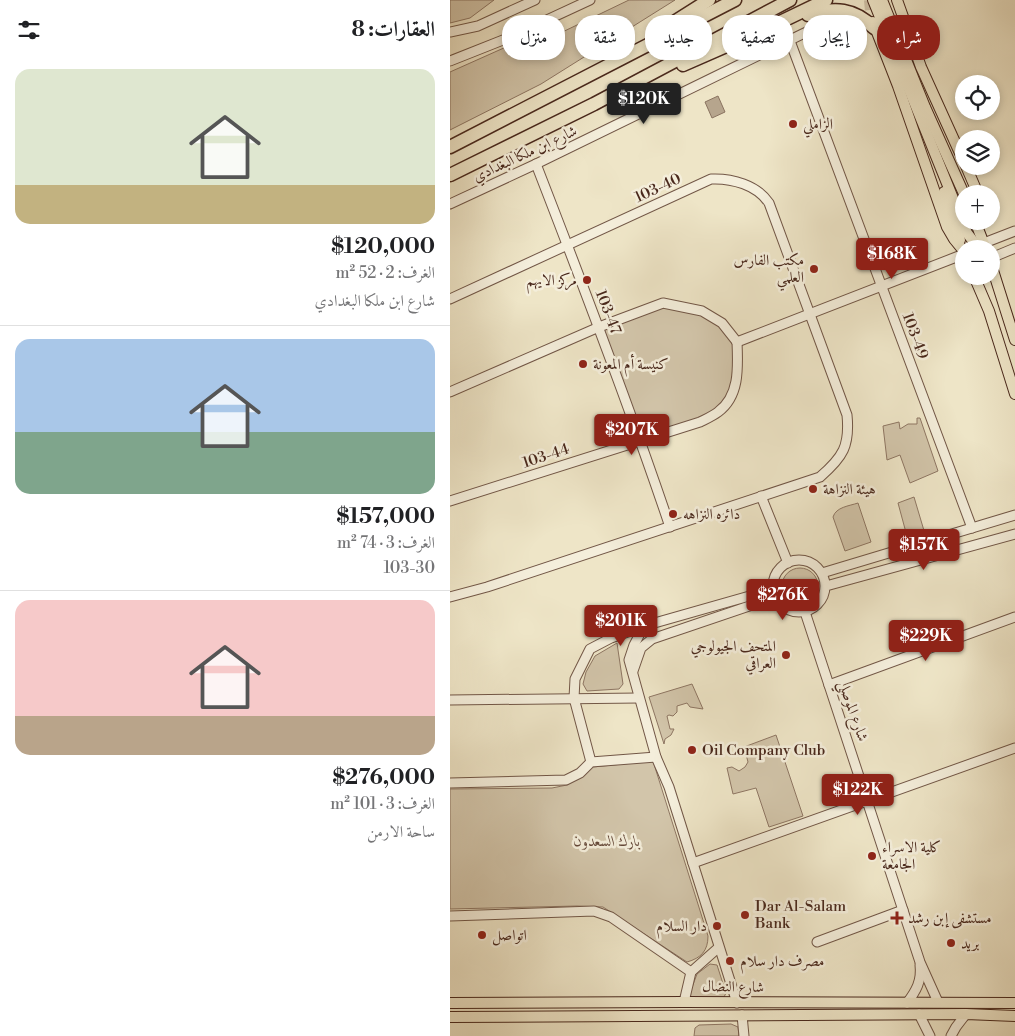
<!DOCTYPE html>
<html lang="ar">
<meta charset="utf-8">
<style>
:root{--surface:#fff;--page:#f6f6f6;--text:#202124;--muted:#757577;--line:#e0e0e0;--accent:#8f2418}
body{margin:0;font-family:"Libre Bodoni",Amiri,serif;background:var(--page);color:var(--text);direction:rtl;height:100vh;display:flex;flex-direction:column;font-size:19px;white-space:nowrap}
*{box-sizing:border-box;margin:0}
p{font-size:16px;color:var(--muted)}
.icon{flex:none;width:28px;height:28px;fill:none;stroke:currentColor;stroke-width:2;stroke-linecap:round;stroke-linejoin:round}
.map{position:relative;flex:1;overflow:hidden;direction:ltr}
.details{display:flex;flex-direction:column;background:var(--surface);width:450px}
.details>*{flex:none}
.guide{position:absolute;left:15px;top:15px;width:475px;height:45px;direction:rtl;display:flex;gap:10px}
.tools{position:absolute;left:505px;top:75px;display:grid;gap:10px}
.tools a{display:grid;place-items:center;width:45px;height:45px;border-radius:50%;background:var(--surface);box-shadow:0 2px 8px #0003;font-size:25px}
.price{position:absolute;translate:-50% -42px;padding:0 11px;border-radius:5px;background:var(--accent);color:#fff;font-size:16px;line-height:32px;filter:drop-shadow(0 1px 2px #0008)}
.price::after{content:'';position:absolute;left:50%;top:30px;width:15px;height:11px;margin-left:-8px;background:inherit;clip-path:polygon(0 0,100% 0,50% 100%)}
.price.selected{background:#222;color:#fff}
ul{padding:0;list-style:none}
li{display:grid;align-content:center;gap:10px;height:265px;padding:0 15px}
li+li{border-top:1px solid var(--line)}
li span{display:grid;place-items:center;height:155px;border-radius:15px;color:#555}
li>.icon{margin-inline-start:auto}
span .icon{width:90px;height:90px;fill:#fffc;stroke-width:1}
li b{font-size:21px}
h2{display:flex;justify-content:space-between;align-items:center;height:60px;padding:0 15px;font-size:21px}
.chip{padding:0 18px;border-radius:20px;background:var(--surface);box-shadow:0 2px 8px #0003;font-size:18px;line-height:45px}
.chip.selected{background:var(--accent);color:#fff}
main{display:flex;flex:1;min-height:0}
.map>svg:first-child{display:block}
.green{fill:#d2c5aa;stroke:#8e7663}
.water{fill:#b6a58d;stroke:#8a7360}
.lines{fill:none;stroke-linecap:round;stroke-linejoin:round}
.major-tunnel{stroke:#cdbfa5;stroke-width:10;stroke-dasharray:10 5;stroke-linecap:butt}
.minor-casing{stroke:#725747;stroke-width:11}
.major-casing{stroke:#49281c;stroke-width:12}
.highway-casing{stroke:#49281c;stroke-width:15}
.minor{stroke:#f4eedb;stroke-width:9}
.major{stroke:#eee5c7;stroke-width:10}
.highway{stroke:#eee5c7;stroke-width:12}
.poi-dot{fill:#8f2418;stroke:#f4eedb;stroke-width:2}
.labels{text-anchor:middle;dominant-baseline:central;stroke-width:5;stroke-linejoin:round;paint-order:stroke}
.poi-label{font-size:15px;fill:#49281c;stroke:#f4eedb;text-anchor:start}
.street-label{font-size:15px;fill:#49281c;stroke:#f4eedb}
.park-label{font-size:15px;font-style:italic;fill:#644738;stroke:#f4eedb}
</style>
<main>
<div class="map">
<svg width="565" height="1036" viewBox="0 0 565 1036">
<rect width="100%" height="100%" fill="#eee5c7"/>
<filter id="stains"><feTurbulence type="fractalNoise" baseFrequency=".004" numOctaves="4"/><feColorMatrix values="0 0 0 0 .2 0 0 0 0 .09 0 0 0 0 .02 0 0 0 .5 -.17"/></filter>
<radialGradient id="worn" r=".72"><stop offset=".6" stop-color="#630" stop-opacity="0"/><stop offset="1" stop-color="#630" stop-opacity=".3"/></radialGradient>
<g class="green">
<polygon points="0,0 44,0 20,18 0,23"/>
<polygon points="179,0 225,0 91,84 0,130 0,72 56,47 102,37"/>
<polygon points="213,303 252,311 287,342 287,395 250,422 191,440 154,330 175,318"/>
<polygon points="467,418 470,418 488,471 460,483 450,455 437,460 433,426 449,422 450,429 458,424 467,424"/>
<polygon points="464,497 475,534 458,540 448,503"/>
<path d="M408,503l13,39 -26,9 -12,-34c3,-10 16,-11 25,-14z"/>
<circle cx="350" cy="586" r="18"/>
<polygon points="167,643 173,684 169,689 137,691 133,684 136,672 145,656"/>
<polygon points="242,684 253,709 240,707 237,703 227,706 227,712 223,716 219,715 217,716 220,729 224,729 221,735 215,739 214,744 199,697"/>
<polygon points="326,735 353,816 319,827 306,788 283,794 277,768 282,767 289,771 295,767 298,762 294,747"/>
<path d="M203,761l55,175c0,15 -7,22 -21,26l-84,-55 -26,-1 -127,3v-120l102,-1 15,-3 26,-18z"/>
<polygon points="260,964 267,965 276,993 274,997 238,998 247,974"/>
<polygon points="281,1024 288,1027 289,1036 244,1036 245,1028 249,1025"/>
</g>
<polygon class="water" points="268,96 275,112 262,118 255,102"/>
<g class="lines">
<polyline class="major-tunnel" points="419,0 420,11"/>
<g class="minor-casing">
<g id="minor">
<polyline points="0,32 28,26 85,0"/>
<polyline points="340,41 522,528"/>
<polyline points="0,61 58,38 140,0"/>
<path d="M86,164c47,121 93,241 134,363"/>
<polyline points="0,204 86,164 377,22"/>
<polyline points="534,243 565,231"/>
<polyline points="541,258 565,248"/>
<path d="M0,299l261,-120c21,-1 46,6 58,24l78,212c3,31 -4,42 -27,62l-333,110 -37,10"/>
<polyline points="287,342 514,254"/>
<polyline points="0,392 149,327 213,303 252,311 272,323 287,342"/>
<polyline points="311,496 338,563"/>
<path d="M0,501l250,-79c6,-3 13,-6 18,-10 22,-16 20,-45 19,-70"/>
<circle cx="349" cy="586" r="26"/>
<polyline points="372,573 565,515"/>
<polyline points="376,586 565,534"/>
<polyline points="355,612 470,962 488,1002"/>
<polyline points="194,626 184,645 179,660 206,757 219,787 287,1003"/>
<polyline points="183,671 191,648 202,639 326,597"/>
<polyline points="379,685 565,617"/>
<polyline points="0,700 189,698"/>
<polyline points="141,762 124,698 125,679 140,649 161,638 194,626 324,589"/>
<polyline points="0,783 116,780 130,773 141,762 206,757"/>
<polyline points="243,863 565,748"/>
<polyline points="0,916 144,911 161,917 241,972"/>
<polyline points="367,942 453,910"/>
<polyline points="234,1002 241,972 268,948"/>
<path d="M457,1003c9,-12 15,-22 13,-38"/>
<polyline points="469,1014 480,1036"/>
<polyline points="292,1015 294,1036"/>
<polyline points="501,1036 506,1027 516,1014"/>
</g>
</g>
<g class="major-casing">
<g id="major">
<polyline points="423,0 517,233 529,249"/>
<polyline points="432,0 475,107 514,194"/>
<polyline points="447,0 471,67 514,162"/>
<polyline points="423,22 448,86 497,227 504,239 513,250"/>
<polyline points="516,166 528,194"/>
<polyline points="494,192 510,240"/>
<polyline points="525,221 536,249"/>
<polyline points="541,264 565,340"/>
<polyline points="524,276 539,311 565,394"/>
<polyline points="0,1003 234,1002 565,1003"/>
<polyline points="0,1017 516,1014 565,1016"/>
</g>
</g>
<g class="highway-casing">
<g id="highway">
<path d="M358,15c27,-8 46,-7 66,13"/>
<polyline points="213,29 259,0"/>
<polyline points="233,65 322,26 376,0"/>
<polyline points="0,147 285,0"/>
<polyline points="0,175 144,104 340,0"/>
</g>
</g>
<use href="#minor" class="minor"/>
<use href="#major" class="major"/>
<use href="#highway" class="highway"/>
</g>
<g class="poi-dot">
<circle cx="343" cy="124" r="5"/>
<circle cx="364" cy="269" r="5"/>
<circle cx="137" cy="280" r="5"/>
<circle cx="133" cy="364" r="5"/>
<circle cx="363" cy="489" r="5"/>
<circle cx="223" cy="514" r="5"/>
<circle cx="336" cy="655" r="5"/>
<circle cx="242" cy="750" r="5"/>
<circle cx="422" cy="856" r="5"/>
<circle cx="295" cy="915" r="5"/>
<path d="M444.5 910.5h5v5h5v5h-5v5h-5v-5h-5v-5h5z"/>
<circle cx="267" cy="926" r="5"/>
<circle cx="32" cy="935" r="5"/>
<circle cx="501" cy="943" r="5"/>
<circle cx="280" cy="961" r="5"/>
</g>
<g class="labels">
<g class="poi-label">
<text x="353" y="124">الزاملي</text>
<text x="354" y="260" text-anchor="end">مكتب الفارس<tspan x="354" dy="17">العلمي</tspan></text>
<text x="127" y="280" text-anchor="end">مركز الايهم</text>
<text x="143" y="364">كنيسة أم المعونة</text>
<text x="373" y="489">هيئة النزاهة</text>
<text x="233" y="514">دائره النزاهه</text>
<text x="326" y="646" text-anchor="end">المتحف الجيولوجي<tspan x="326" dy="17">العراقي</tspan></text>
<text x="252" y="750">Oil Company Club</text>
<text x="432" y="847">كلية الاسراء<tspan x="432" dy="17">الجامعة</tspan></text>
<text x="305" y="906">Dar Al-Salam<tspan x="305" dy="17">Bank</tspan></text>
<text x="458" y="918">مستشفى إبن رشد</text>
<text x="257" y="926" text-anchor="end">دار السلام</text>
<text x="42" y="935">اتواصل</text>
<text x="511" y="943">بريد</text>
<text x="290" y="961">مصرف دار سلام</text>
</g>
<g class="street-label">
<text transform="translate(75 154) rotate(-25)">شارع ابن ملكا البغدادي</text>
<text transform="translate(208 188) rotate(-25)">103-40</text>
<text transform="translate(158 312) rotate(69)">103-47</text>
<text transform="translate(465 336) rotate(70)">103-49</text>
<text transform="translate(96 456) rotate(-18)">103-44</text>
<text transform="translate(403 711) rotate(71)">شارع الموصلي</text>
<text transform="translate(283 987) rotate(1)">شارع النضال</text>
</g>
<g class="park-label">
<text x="157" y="841">بارك السعدون</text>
</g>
</g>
<rect width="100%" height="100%" filter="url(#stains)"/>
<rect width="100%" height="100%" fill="url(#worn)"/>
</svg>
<div class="tools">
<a><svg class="icon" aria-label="locate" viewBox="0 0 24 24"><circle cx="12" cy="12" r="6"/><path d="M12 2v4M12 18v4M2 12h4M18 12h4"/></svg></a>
<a><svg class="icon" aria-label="layers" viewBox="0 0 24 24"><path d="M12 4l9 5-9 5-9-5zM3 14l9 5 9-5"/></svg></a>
<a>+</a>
<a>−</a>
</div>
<b class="price selected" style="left:194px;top:125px">$120K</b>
<b class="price" style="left:442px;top:280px">$168K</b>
<b class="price" style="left:182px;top:456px">$207K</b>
<b class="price" style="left:474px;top:571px">$157K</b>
<b class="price" style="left:333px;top:621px">$276K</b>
<b class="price" style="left:171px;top:647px">$201K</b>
<b class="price" style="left:476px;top:662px">$229K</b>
<b class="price" style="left:408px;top:816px">$122K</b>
<div class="guide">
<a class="chip selected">شراء</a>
<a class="chip">إيجار</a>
<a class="chip">تصفية</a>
<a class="chip">جديد</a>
<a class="chip">شقة</a>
<a class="chip">منزل</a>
</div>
</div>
<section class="details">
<h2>العقارات: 8<svg class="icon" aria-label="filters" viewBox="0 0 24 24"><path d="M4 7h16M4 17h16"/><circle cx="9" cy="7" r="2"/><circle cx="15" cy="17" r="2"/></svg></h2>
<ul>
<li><span style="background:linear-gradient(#dfe7d0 75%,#c2b280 0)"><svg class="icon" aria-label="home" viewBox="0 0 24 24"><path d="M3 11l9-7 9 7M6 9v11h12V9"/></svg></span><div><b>$120,000</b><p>الغرف: 2 · 52 m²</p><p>شارع ابن ملكا البغدادي</p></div></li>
<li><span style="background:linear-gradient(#a9c7e8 60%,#7fa58c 0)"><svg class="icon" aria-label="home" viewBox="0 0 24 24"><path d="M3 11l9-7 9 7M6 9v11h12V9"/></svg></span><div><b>$157,000</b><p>الغرف: 3 · 74 m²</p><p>103-30</p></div></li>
<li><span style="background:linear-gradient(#f6c9c9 75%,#b9a48a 0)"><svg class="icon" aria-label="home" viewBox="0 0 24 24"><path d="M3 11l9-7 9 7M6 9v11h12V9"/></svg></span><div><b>$276,000</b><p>الغرف: 3 · 101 m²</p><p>ساحة الارمن</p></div></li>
</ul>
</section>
</main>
